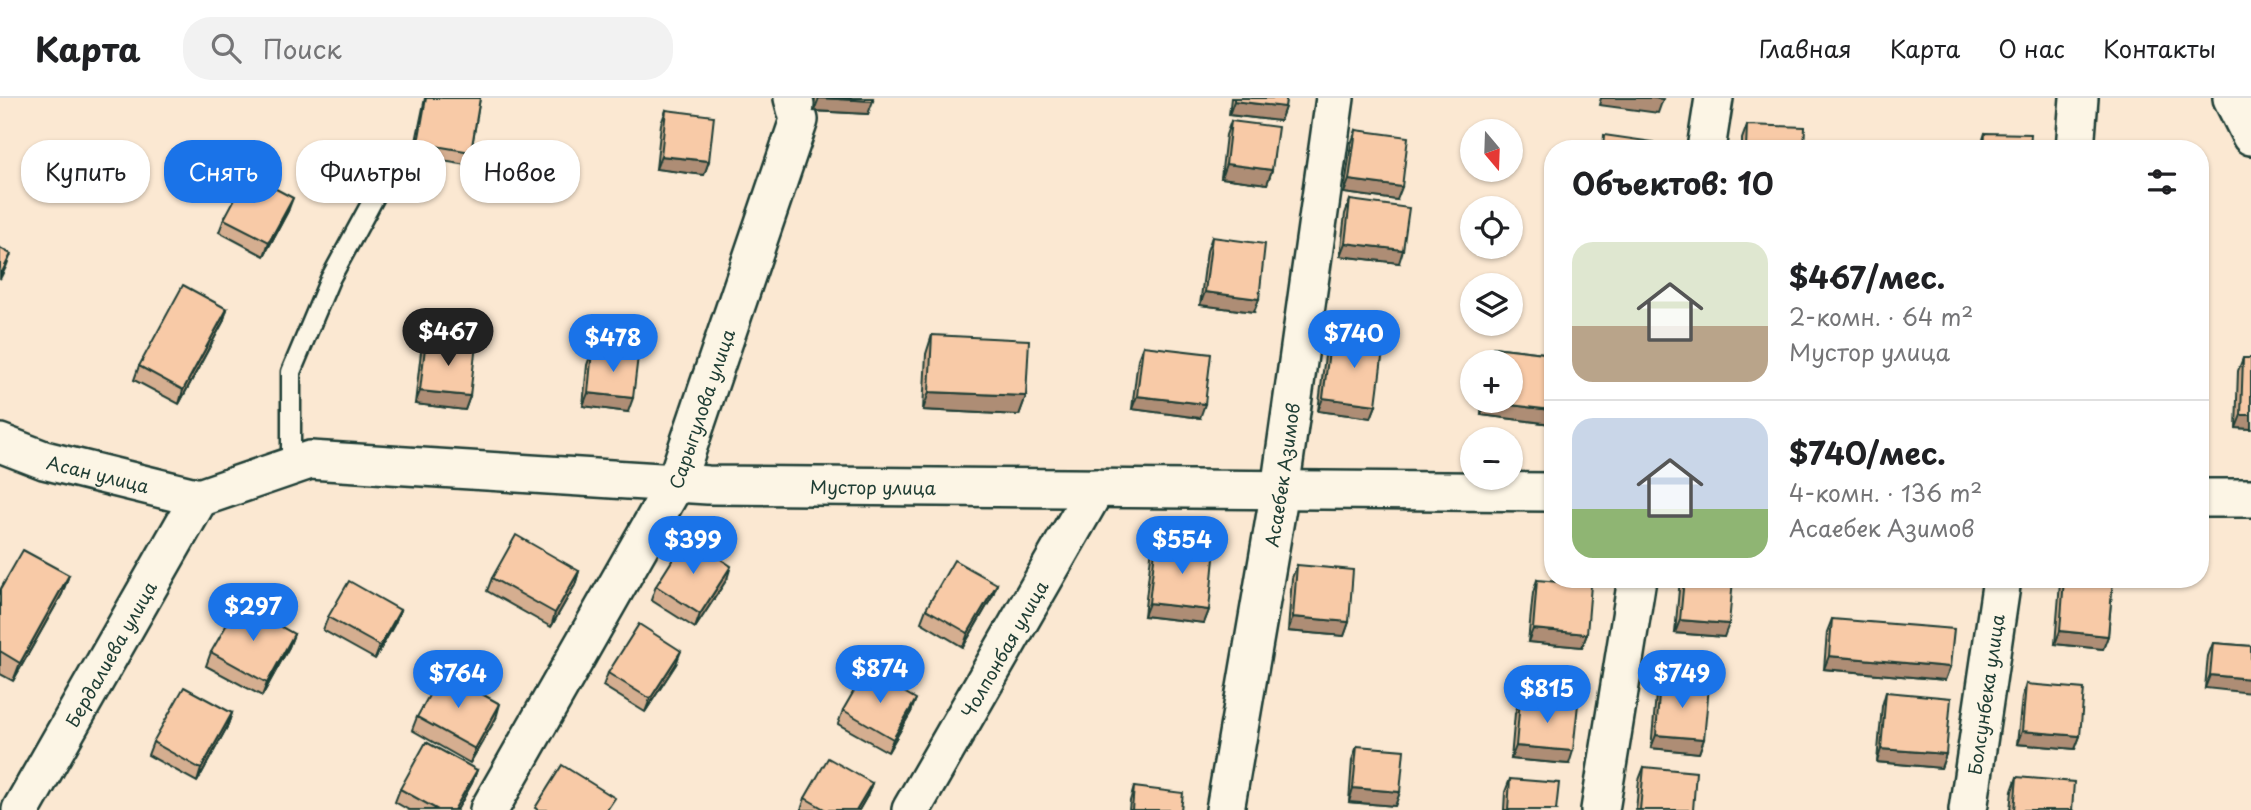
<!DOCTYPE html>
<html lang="ru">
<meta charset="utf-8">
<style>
:root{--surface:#fff;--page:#f2f2f2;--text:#202124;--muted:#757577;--line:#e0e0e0;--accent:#1a73e8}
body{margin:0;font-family:"Playpen Sans",sans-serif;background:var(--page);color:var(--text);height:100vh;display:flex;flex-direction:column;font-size:26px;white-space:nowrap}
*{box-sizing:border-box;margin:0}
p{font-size:23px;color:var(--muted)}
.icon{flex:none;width:38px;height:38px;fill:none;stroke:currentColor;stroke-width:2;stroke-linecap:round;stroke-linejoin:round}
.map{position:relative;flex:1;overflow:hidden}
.sheet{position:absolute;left:1544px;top:42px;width:665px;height:448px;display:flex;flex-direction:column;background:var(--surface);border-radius:28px;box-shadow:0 2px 5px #0004}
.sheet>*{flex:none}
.banner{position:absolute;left:21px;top:42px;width:665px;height:63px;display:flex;gap:14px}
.needle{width:46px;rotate:161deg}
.buttons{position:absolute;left:1460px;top:21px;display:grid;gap:14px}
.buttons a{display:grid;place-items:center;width:63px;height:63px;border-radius:50%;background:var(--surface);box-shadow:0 2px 5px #0004;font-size:35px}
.price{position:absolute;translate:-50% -60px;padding:0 16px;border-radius:24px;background:var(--accent);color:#fff;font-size:23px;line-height:46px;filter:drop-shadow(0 2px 4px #0008)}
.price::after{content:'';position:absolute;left:50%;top:42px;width:21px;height:16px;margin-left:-10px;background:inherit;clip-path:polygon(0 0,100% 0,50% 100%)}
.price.on{background:#222;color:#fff}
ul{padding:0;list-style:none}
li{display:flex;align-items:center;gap:21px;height:175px;padding:0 28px}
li+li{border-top:2px solid var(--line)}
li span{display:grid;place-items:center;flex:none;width:196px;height:140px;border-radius:21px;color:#555}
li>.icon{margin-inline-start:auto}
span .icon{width:84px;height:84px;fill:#fffc;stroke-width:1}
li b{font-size:30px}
h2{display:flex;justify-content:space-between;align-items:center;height:84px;padding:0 28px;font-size:30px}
.chip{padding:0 24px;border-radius:28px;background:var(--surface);box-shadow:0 2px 5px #0004;font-size:24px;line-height:63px}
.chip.on{background:var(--accent);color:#fff}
header{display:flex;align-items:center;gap:42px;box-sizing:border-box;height:98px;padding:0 35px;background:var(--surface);border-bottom:2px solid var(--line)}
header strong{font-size:33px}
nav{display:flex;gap:38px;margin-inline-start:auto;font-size:24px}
.search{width:490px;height:63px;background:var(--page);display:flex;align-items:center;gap:18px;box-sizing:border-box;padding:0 24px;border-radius:28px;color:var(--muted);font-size:26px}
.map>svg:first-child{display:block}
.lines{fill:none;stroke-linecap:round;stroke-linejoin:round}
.service-casing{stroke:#1f3d34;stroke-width:23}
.minor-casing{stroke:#1f3d34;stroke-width:42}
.service{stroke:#fcf5e5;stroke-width:18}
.minor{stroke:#fcf5e5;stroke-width:37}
.wall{fill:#d5ae90;stroke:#1f3d34;stroke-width:2}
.shaded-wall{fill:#ae8d75;stroke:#1f3d34;stroke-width:2}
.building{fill:#f8caa7;stroke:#1f3d34;stroke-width:2}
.labels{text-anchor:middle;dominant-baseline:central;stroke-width:5;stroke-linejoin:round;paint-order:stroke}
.street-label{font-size:18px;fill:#1f3d34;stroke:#fcf5e5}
</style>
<header>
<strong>Карта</strong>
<div class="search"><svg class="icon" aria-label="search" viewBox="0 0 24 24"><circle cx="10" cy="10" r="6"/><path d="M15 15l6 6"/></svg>Поиск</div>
<nav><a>Главная</a><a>Карта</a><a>О нас</a><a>Контакты</a></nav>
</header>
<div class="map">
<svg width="2251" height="712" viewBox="0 0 2251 712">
<rect width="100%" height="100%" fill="#fbe8d2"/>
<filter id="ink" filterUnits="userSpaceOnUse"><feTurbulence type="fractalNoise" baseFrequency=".0143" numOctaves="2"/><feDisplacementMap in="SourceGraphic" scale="14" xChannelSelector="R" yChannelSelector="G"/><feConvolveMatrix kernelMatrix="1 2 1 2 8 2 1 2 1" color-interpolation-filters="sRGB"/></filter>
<g filter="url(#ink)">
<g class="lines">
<g class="service-casing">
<polyline id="service" points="291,369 291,274 330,181 386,78"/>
</g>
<g class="minor-casing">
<g id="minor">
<polyline points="2232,0 2251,38"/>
<polyline points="1706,51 1714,0"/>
<polyline points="2075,51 2079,0"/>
<path id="s1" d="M0,345l44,17 155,38"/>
<path id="s2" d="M199,400l111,-38 398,25 844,7"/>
<polyline points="2200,400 2251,400"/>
<path id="s3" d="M21,712l178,-312"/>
<path id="s4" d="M489,712l187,-328 123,-362 -6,-22"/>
<path id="s5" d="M911,712l185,-322"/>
<path id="s6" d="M1225,712l55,-320 55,-392"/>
<polyline points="1600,712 1637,481"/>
<path id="s7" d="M1968,712l34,-231"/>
</g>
</g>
<use href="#service" class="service"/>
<use href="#minor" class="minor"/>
</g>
<g class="wall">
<polygon points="425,0 480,0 471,54 466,67 413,58"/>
<polygon points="815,0 873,0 868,16 814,13"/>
<polygon points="1231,0 1286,0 1285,9 1280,23 1229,17"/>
<polygon points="666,12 709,63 704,77 656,71 661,26"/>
<polygon points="1231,23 1272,72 1267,86 1221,80 1226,37"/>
<polygon points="1747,27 1804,51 1742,51 1742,41"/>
<polygon points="1356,32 1397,102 1344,95 1351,46"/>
<polygon points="1985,35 2030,51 1980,51"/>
<polygon points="1350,102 1399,165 1340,158 1345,116"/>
<polygon points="288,113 264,158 219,134 224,121"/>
<polygon points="1212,139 1254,214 1200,207 1207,153"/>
<polygon points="227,211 223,224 179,306 134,282 139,268"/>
<polygon points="932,237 1026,298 1019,317 923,312 926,256"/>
<polygon points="1331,237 1376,307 1371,320 1318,313 1326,250"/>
<polygon points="426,241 470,298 465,312 415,306 421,254"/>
<polygon points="1143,248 1200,320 1132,311 1138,261"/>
<polygon points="1493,249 1552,256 1552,326 1481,317 1482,303 1510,303 1510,264 1487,264"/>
<polygon points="592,253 628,314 583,308 587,267"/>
<polygon points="2243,260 2251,331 2236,330 2238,273"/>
<polygon points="1156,444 1209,512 1204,525 1144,518 1151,457"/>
<polygon points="1297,467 1349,524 1344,538 1288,533 1292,480"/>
<polygon points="579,473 575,487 551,529 487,493 492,480"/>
<polygon points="69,477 62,496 13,583 0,576 0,492"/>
<polygon points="727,481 695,530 651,502 656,488"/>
<polygon points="1680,481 1733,481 1724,539 1675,535"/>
<polygon points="2062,481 2113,481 2108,538 2103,551 2055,546 2060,485"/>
<polygon points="1537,482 1587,536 1582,549 1528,544 1533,495"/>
<polygon points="997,486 992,499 963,549 921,524 926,511"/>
<polygon points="400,512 395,525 375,561 323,532 328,519"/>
<polygon points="1832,521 1950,569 1945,582 1824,571 1827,534"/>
<polygon points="294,536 289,549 262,598 206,568 211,554"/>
<polygon points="2213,545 2251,548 2205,590 2208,558"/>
<polygon points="676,566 645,614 603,588 608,575"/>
<polygon points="1660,583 1704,641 1699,655 1651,650 1656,597"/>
<polygon points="2026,586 2080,638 2075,651 2017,646 2022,599"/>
<polygon points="1886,594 1946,656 1941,670 1877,664 1882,608"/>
<polygon points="1520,602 1569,666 1511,661 1515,615"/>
<polygon points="843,612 911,614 888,654 838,626"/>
<polygon points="232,615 227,629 197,684 148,657 153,644"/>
<polygon points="417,619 496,620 470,665 412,632"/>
<polygon points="1357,648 1400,694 1395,708 1349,704 1352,662"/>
<polygon points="1644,669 1693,712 1636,712 1639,682"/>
<polygon points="477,672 472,685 457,712 409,712 395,704 400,691"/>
<polygon points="2017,679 2072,712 2010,712 2012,693"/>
<polygon points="1510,681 1556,712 1504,712 1505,694"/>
<polygon points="872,685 867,698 859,712 801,712 805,700"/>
<polygon points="1134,689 1181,712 1129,712 1130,703"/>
</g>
<g class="shaded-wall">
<polygon points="819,0 873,3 868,16 814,13"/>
<polygon points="1601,0 1652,0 1663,1 1658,15 1599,7"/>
<polygon points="1234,3 1285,9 1280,23 1229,17"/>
<polygon points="661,58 709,63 704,77 656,71"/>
<polygon points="1226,66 1272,72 1267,86 1221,80"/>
<polygon points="1349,82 1402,89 1397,102 1344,95"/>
<polygon points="293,100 288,113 264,158 269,144"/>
<polygon points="1345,145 1403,152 1399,165 1340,158"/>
<polygon points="11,156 6,169 0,181 0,178"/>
<polygon points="1205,194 1259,201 1254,214 1200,207"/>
<polygon points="227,211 223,224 179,306 183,292"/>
<polygon points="420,293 470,298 465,312 415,306"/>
<polygon points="929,294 1026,298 1019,317 923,312"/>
<polygon points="588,295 633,300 628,314 583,308"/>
<polygon points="1137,298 1205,306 1200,320 1132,311"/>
<polygon points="1323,300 1376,307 1371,320 1318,313"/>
<polygon points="1485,304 1552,312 1552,326 1481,317"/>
<polygon points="2241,317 2251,317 2251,331 2236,330"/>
<polygon points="731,468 727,481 695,530 700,516"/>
<polygon points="579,473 575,487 551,529 555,515"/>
<polygon points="69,477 62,496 13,583 20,565"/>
<polygon points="997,486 992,499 963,549 968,535"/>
<polygon points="1149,505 1209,512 1204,525 1144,518"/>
<polygon points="400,512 395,525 375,561 380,548"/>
<polygon points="1293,519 1349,524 1344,538 1288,533"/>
<polygon points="1680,522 1729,526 1724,539 1675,535"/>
<polygon points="1533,531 1587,536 1582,549 1528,544"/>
<polygon points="2060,533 2108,538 2103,551 2055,546"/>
<polygon points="294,536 289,549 262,598 267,585"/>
<polygon points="681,553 676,566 645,614 650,601"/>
<polygon points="1829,558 1950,569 1945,582 1824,571"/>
<polygon points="2210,577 2251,581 2251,595 2205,590"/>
<polygon points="916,601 911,614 888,654 893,641"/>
<polygon points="500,606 496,620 470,665 475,651"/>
<polygon points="232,615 227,629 197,684 201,671"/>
<polygon points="2022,633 2080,638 2075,651 2017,646"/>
<polygon points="1656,637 1704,641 1699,655 1651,650"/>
<polygon points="1516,648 1573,653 1569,666 1511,661"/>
<polygon points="1881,651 1946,656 1941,670 1877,664"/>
<polygon points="477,672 472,685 457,712 454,712"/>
<polygon points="872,685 867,698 859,712 856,712"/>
<polygon points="1353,690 1400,694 1395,708 1349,704"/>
</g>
<g class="building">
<polygon points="426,0 480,0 471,54 418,45"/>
<polygon points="821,0 873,0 873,3"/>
<polygon points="1234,0 1286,0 1285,9 1234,3"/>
<polygon points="666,12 714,18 709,63 661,58"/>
<polygon points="1231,23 1278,29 1272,72 1226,66"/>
<polygon points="1747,27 1805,29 1804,51 1746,51"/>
<polygon points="1356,32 1408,39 1402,89 1349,82"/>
<polygon points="1985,35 2031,36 2030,51 1984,51"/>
<polygon points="1604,37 1653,44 1652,51 1603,51"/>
<polygon points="248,76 293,100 269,144 224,121"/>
<polygon points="1350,102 1409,110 1403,152 1345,145"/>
<polygon points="1212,139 1265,146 1259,201 1205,194"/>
<polygon points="0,150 11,156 0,178"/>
<polygon points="183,187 227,211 183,292 139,268"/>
<polygon points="932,237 1029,242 1026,298 929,294"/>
<polygon points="1331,237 1384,244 1376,307 1323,300"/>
<polygon points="426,241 476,246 470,298 420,293"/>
<polygon points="1143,248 1211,256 1205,306 1137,298"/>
<polygon points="1493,249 1552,256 1552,312 1485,304 1486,303 1510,303 1510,264 1491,264"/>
<polygon points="592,253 638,258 633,300 588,295"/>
<polygon points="2243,260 2251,260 2251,317 2241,317"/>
<polygon points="516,437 579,473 555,515 492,480"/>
<polygon points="687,439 731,468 700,516 656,488"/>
<polygon points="1156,444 1215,450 1209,512 1149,505"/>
<polygon points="23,452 69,477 20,565 0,553 0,492"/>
<polygon points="954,462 997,486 968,535 926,511"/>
<polygon points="1297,467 1353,472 1349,524 1293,519"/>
<polygon points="1684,481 1733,481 1729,526 1680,522"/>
<polygon points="2064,481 2113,481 2108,538 2060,533"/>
<polygon points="1537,482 1591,487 1587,536 1533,531"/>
<polygon points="349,483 400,512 380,548 328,519"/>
<polygon points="239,505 294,536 267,585 211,554"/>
<polygon points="1832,521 1954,531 1950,569 1829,558"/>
<polygon points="639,526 681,553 650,601 608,575"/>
<polygon points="2213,545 2251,548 2251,581 2210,577"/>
<polygon points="866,572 916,601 893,641 843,612"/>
<polygon points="442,574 500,606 475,651 417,619"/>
<polygon points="1660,583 1709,588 1704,641 1656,637"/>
<polygon points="2026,586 2084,591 2080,638 2022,633"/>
<polygon points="184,589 232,615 201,671 153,644"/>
<polygon points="1886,594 1951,600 1946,656 1881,651"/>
<polygon points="1520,602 1578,606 1573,653 1516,648"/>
<polygon points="426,644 477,672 454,712 438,712 400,691"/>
<polygon points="1357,648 1404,652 1400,694 1353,690"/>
<polygon points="828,660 872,685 856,712 826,712 805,700"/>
<polygon points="562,667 615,700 607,712 538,712 535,710"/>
<polygon points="1644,669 1696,674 1693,712 1640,712"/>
<polygon points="2017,679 2074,684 2072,712 2014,712"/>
<polygon points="1510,681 1559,685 1556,712 1508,712"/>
<polygon points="1134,689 1183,695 1181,712 1132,712"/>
</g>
</g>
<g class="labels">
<g class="street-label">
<text stroke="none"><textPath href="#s4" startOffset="455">Сарыгулова улица</textPath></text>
<text stroke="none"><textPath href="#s1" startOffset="103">Асан улица</textPath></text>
<text stroke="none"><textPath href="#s6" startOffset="340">Асаебек Азимов</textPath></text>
<text stroke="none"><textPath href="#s2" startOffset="681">Мустор улица</textPath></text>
<text stroke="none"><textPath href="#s5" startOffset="186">Чолпонбая улица</textPath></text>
<text stroke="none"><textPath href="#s3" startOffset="180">Бердалиева улица</textPath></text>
<text stroke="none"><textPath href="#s7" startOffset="117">Болсунбека улица</textPath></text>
</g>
</g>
</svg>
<div class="buttons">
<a><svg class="needle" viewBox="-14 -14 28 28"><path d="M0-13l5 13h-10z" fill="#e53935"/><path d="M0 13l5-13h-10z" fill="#757577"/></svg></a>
<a><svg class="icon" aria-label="locate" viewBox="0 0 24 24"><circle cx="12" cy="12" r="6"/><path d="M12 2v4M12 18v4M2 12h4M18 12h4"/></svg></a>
<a><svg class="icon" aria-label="layers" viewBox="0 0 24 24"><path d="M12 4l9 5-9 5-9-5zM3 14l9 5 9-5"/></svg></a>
<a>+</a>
<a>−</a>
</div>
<b class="price on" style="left:448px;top:270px">$467</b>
<b class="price" style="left:1354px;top:272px">$740</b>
<b class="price" style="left:613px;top:276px">$478</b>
<b class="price" style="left:693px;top:478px">$399</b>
<b class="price" style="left:1182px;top:478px">$554</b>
<b class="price" style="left:253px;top:545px">$297</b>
<b class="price" style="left:880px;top:607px">$874</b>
<b class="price" style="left:458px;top:612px">$764</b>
<b class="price" style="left:1682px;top:612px">$749</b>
<b class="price" style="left:1547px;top:627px">$815</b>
<div class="banner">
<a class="chip">Купить</a>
<a class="chip on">Снять</a>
<a class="chip">Фильтры</a>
<a class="chip">Новое</a>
</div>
<section class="sheet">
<h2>Объектов: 10<svg class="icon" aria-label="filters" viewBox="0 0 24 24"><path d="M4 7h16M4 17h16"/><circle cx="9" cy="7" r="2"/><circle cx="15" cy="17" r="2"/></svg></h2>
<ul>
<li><span style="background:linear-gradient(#dfe7d0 60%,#b9a48a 0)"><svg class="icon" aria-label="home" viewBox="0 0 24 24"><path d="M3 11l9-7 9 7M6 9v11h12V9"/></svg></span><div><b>$467/мес.</b><p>2-комн. · 64 m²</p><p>Мустор улица</p></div></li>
<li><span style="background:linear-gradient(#c9d6e8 65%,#8fb573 0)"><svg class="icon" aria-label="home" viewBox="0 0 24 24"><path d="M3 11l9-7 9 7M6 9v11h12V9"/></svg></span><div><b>$740/мес.</b><p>4-комн. · 136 m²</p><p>Асаебек Азимов</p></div></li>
</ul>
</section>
</div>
